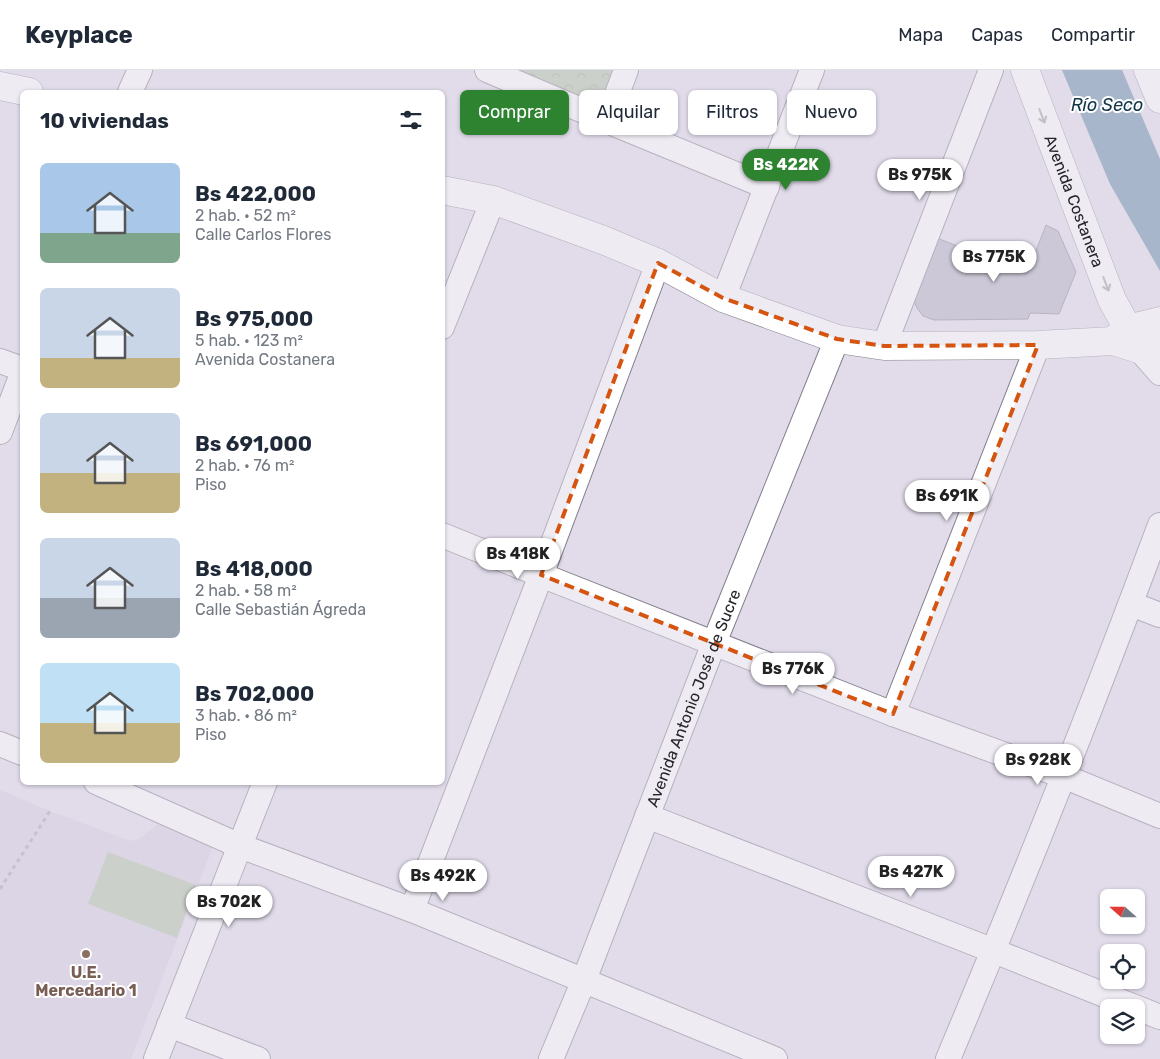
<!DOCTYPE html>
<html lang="es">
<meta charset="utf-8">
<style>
:root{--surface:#fff;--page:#f2f2f3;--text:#1f2937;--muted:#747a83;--line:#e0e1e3;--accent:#2e8331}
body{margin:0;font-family:Rubik,sans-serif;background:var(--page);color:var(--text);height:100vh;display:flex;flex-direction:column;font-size:19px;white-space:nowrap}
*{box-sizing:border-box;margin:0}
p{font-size:16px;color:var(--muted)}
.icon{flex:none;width:28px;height:28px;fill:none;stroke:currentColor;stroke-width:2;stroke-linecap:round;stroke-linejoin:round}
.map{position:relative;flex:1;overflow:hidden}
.details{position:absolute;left:20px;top:20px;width:425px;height:695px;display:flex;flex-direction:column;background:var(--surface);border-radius:8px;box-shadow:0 1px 4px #0004}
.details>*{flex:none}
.banner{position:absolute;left:460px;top:20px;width:475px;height:45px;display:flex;gap:10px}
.needle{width:32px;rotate:291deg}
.controls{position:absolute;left:1100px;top:819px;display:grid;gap:10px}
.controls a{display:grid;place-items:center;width:45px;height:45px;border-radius:8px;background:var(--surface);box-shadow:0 1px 4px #0004;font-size:25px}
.price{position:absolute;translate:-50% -42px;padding:0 11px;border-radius:18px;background:#fff;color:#222;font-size:16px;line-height:32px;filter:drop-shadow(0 1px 2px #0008)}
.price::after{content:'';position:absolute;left:50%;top:30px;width:15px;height:11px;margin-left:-8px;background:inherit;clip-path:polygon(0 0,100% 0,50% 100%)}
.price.current{background:var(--accent);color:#fff}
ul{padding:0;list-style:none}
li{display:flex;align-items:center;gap:15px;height:125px;padding:0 20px}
li span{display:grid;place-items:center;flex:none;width:140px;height:100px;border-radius:8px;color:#555}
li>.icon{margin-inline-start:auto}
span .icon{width:60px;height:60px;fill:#fffc;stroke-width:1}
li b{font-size:21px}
h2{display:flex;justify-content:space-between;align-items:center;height:60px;padding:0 20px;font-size:21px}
.chip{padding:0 18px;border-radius:8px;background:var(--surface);box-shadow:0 1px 4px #0004;font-size:18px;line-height:45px}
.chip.current{background:var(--accent);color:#fff}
header{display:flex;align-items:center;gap:30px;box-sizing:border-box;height:70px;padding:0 25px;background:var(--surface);border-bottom:1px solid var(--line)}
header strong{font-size:24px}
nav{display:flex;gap:28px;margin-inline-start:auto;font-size:18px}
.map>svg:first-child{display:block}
.built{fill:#d6cee3}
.park{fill:url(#park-crowns)}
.garden{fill:#afc4a6}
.water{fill:#6089a4}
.building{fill:#b1b1c0;stroke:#838391}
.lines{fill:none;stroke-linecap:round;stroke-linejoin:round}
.minor-casing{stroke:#847f8c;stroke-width:26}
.primary-casing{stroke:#847f8c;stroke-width:29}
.path{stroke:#a7a3af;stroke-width:3;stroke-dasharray:4 4;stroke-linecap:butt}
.minor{stroke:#fff;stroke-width:24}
.primary{stroke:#fff;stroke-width:28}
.oneway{stroke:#9e9d9f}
.marked{fill:none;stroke:#d5540f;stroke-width:4;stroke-dasharray:10 6;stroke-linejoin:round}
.education-dot{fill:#8d6e63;stroke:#fff;stroke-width:2}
.labels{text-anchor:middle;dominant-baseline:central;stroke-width:4;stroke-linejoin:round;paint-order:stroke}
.street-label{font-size:16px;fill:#27252a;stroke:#fff}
.education-label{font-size:16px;font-weight:bold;fill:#785e54;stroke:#fff}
.water-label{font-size:18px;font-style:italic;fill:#113549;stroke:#fff}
</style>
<header>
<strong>Keyplace</strong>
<nav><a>Mapa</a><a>Capas</a><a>Compartir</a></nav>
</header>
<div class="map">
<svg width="1160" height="989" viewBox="0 0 1160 989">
<defs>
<pattern id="park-crowns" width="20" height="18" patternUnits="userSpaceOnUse" patternTransform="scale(1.25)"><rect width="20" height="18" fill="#afc4a6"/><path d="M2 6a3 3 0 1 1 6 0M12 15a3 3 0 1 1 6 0" fill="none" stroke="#97a88f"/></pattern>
</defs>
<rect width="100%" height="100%" fill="#e1dbea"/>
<polygon class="built" points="0,720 50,741 131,771 139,769 159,753 167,752 208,769 212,779 131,989 0,989"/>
<polygon class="park" points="508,0 617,0 604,30 595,36"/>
<polygon class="garden" points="108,782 196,815 177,868 88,834"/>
<polygon class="water" points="1062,0 1122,0 1160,89 1160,201 1110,114"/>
<polygon class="building" points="1046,155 1058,161 1076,202 1059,244 1030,243 1028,249 934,250 923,246 917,238 914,231 918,218 937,168 1027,204"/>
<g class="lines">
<g class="minor-casing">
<g id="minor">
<polyline points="487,0 607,51 767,117"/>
<polyline points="130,22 140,0"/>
<polyline points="607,51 626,0"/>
<polyline points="723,228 812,0"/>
<polyline points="442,257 493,130"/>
<polyline points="884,276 991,0"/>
<polyline points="1139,279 1160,303"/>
<polyline points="0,291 22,299"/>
<polyline points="0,362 22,304"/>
<polyline points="442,465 541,505 893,644 1063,706 1160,746"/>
<polyline points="1131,534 1160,545"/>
<polyline points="893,644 1038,275"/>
<polyline points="0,674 22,683"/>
<polyline points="96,712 240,776 412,840 775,989"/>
<polyline points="647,746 994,881 1160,947"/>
<polyline points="412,840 541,505 658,193"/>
<polyline points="169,955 258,989"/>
<polyline points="156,989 265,712"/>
<path id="s1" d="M551,989l33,-79 130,-337 123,-304"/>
<path d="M948,989c74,-176 145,-354 212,-534"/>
</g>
</g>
<g class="primary-casing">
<g id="primary">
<path id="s2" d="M1025,0l87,230 27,49"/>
<polyline points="1148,0 1160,29"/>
<polyline points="0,16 29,22"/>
<polyline points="442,120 493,130 603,170 658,193 723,228 837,269 884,276 1038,275 1113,271 1139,279 1160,276"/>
<polyline points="1114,270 1127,259 1160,251"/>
</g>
</g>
<polyline class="path" points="0,819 50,741"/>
<use href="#minor" class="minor"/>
<use href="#primary" class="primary"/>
</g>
<defs><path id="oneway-shaft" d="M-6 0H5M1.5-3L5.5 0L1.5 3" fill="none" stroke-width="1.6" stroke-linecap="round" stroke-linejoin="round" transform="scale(1.25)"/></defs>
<g class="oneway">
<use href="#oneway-shaft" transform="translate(1042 46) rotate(69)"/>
<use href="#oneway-shaft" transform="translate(1106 214) rotate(69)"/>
</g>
<path d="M0 0H1160V989H0ZM658,193l65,35 114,41 47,7 154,-1 -145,369 -352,-139z" fill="#e1dbea" fill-opacity=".55" fill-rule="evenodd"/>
<path class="marked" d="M658,193l65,35 114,41 47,7 154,-1 -145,369 -352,-139z"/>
<circle class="education-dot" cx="86" cy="884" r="5"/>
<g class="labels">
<g class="street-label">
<text stroke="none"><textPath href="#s2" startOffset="140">Avenida Costanera</textPath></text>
<text stroke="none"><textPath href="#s1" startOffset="388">Avenida Antonio José de Sucre</textPath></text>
</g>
<g class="education-label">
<text x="86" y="902">U.E.<tspan x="86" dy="18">Mercedario 1</tspan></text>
</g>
<g class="water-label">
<text x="1107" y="35">Río Seco</text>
</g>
</g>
</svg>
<div class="controls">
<a><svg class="needle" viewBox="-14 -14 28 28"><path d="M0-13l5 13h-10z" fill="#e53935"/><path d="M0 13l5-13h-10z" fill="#747a83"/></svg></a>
<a><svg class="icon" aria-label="locate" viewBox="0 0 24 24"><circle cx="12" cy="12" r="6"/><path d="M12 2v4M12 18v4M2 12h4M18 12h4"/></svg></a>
<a><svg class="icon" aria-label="layers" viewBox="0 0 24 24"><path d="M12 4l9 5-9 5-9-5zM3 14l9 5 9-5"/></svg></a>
</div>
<b class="price current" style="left:786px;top:121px">Bs 422K</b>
<b class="price" style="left:920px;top:131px">Bs 975K</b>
<b class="price" style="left:994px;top:213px">Bs 775K</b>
<b class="price" style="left:947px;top:452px">Bs 691K</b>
<b class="price" style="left:518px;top:510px">Bs 418K</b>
<b class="price" style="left:793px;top:625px">Bs 776K</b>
<b class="price" style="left:1038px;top:716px">Bs 928K</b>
<b class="price" style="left:911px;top:828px">Bs 427K</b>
<b class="price" style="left:443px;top:832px">Bs 492K</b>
<b class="price" style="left:229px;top:858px">Bs 702K</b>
<div class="banner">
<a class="chip current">Comprar</a>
<a class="chip">Alquilar</a>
<a class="chip">Filtros</a>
<a class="chip">Nuevo</a>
</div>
<section class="details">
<h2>10 viviendas<svg class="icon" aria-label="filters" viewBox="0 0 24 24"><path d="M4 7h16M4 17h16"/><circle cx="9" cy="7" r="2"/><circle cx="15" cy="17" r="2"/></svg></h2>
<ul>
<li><span style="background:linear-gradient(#a9c7e8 70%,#7fa58c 0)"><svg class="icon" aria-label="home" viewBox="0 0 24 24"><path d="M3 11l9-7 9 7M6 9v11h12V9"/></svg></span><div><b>Bs 422,000</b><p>2 hab. · 52 m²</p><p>Calle Carlos Flores</p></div></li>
<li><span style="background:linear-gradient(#c9d6e8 70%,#c2b280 0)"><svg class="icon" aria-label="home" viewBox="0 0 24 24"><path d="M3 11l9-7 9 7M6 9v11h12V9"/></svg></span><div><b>Bs 975,000</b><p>5 hab. · 123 m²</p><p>Avenida Costanera</p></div></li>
<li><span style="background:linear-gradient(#c9d6e8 60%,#c2b280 0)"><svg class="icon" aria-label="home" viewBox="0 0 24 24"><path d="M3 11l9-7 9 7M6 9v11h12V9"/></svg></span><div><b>Bs 691,000</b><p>2 hab. · 76 m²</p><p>Piso</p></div></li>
<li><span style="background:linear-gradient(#c9d6e8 60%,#9aa5b1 0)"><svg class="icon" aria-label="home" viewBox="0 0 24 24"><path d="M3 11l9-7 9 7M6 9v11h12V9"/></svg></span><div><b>Bs 418,000</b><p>2 hab. · 58 m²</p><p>Calle Sebastián Ágreda</p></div></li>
<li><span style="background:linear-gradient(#bfe0f5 60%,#c2b280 0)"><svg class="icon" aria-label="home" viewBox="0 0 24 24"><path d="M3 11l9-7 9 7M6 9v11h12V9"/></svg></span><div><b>Bs 702,000</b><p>3 hab. · 86 m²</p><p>Piso</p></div></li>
</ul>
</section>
</div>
